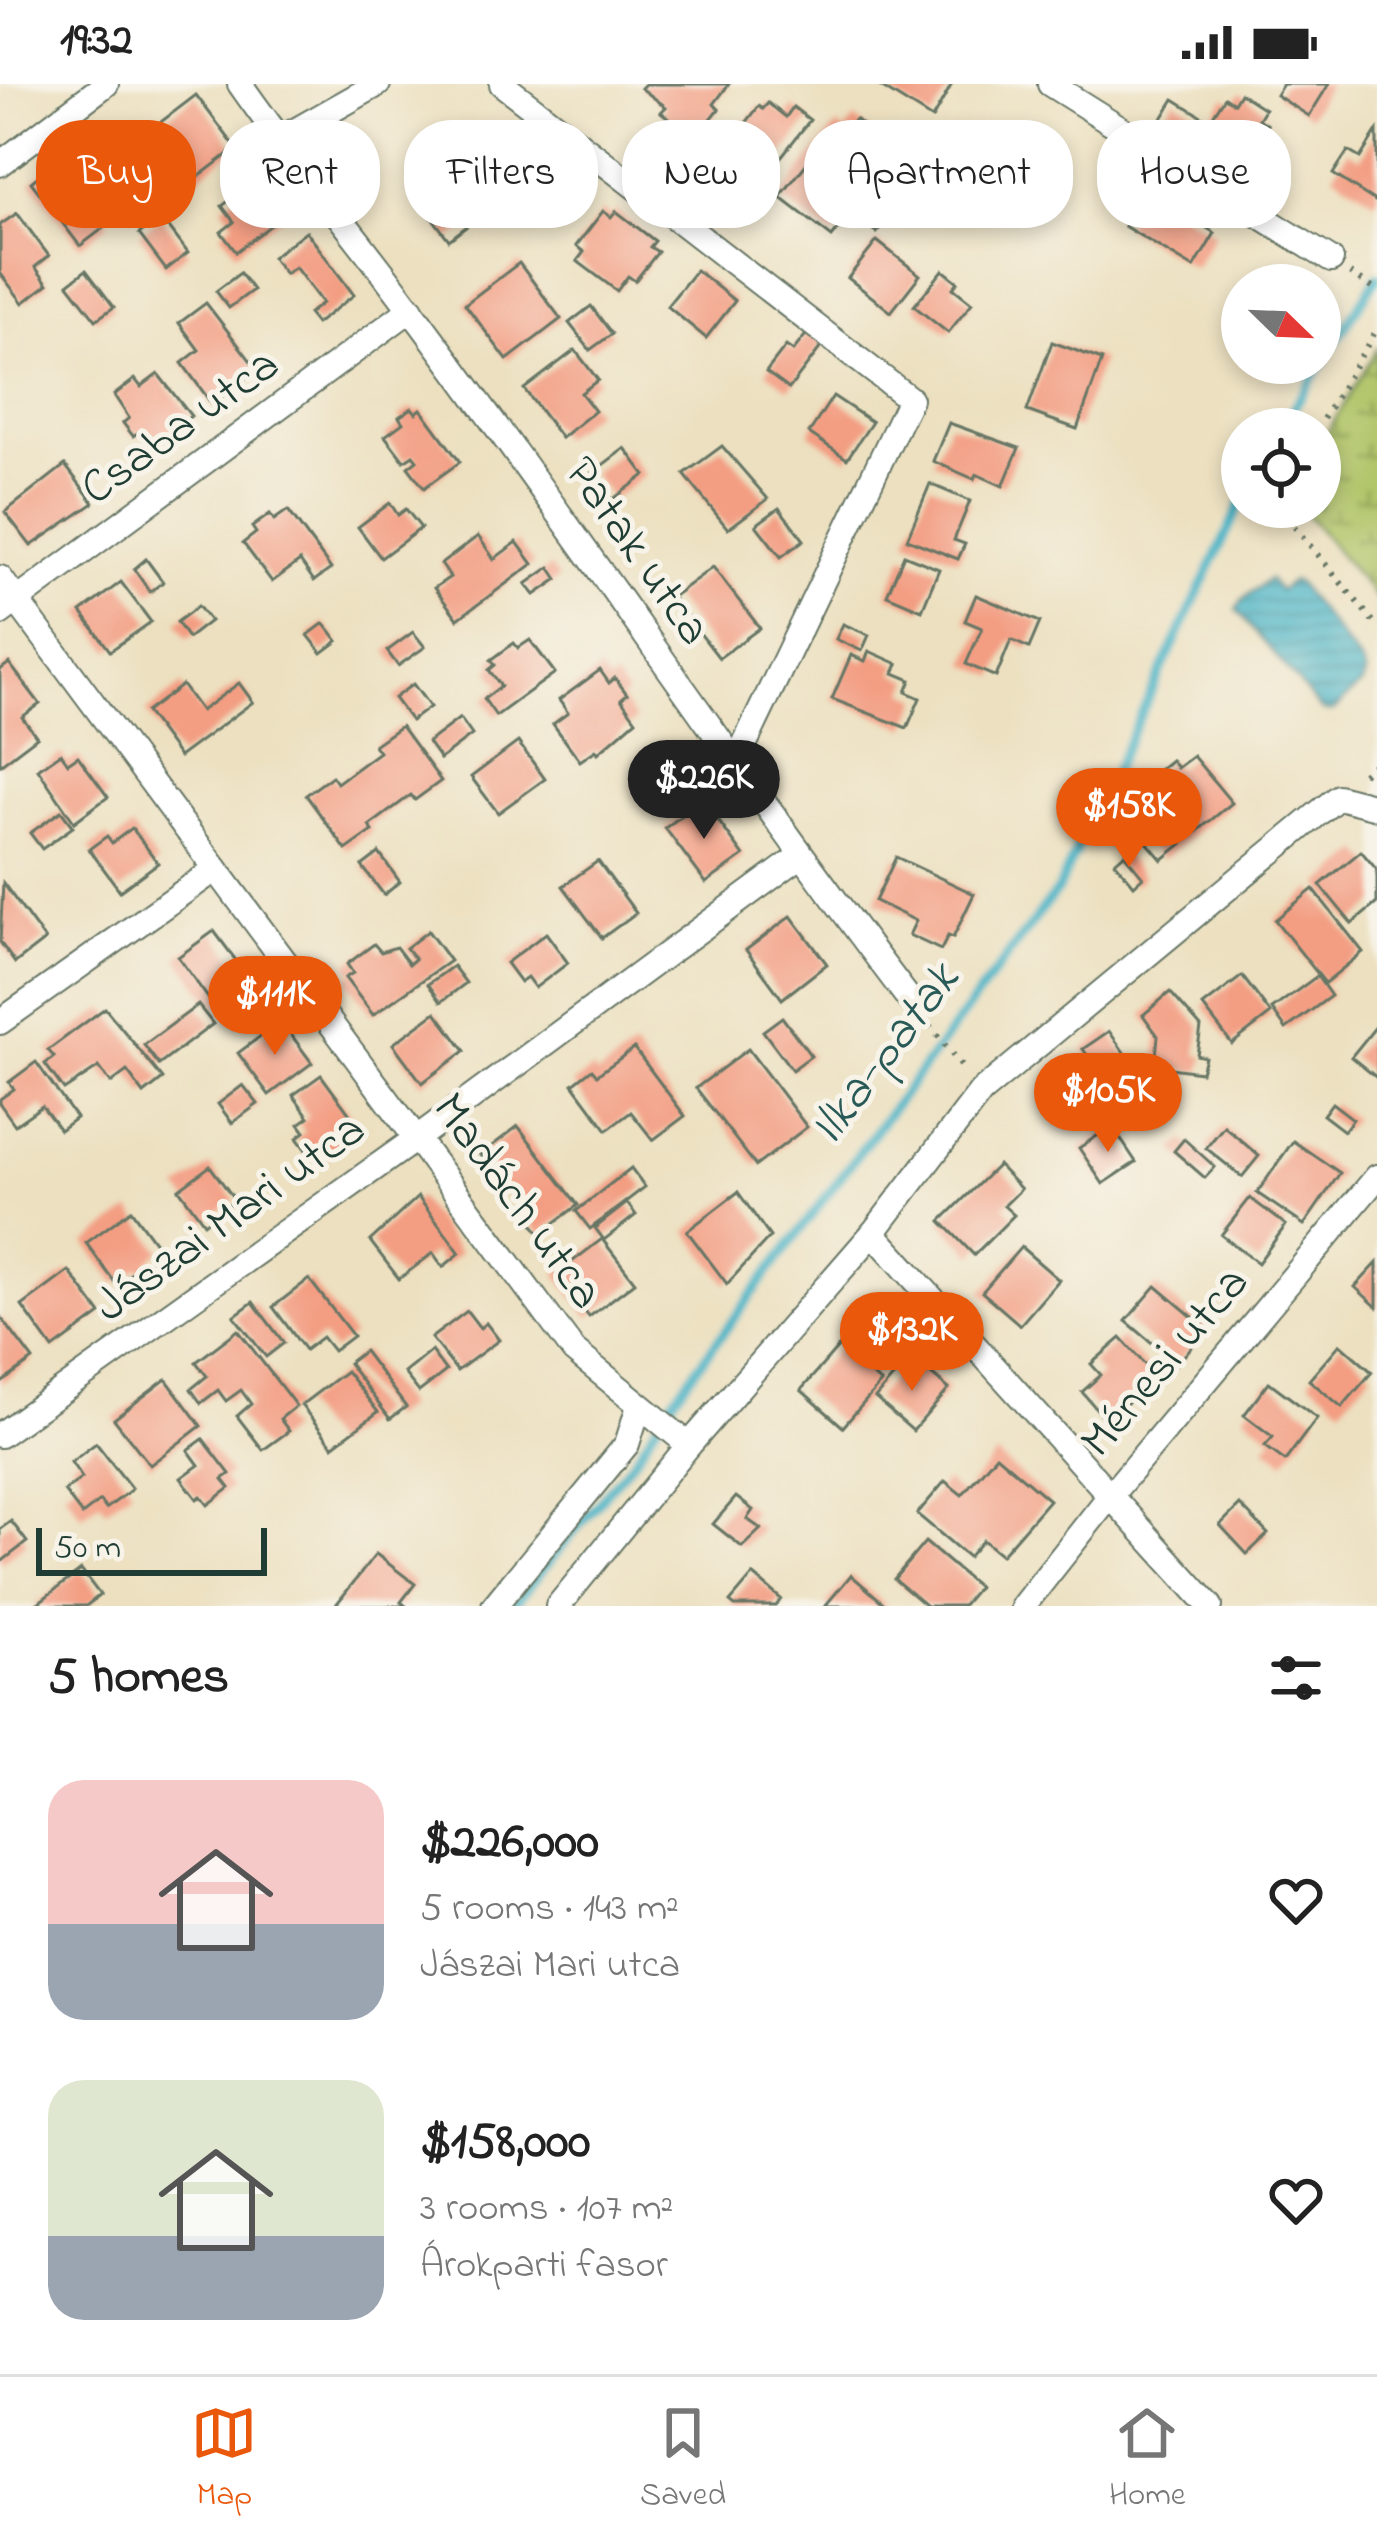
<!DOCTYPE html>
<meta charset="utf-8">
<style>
:root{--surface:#fff;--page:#f2f2f2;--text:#222;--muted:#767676;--line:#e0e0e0;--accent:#ea580c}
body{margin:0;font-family:"Indie Flower",sans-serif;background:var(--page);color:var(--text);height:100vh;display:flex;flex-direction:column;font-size:45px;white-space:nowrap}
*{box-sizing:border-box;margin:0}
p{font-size:39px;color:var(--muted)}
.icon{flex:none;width:66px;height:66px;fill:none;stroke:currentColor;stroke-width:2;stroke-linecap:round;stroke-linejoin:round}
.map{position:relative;height:1522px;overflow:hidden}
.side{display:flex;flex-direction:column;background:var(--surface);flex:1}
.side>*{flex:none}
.top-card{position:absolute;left:36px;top:36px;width:1305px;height:108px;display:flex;gap:24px}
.needle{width:78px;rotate:113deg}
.fabs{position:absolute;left:1221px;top:180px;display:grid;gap:24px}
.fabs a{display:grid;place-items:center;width:120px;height:120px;border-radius:50%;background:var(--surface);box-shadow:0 6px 18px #0003;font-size:60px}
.scale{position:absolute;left:36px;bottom:30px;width:231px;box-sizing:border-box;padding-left:12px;border:6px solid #1f3d34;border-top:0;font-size:33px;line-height:42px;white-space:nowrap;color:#1f3d34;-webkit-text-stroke:9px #f7f3e8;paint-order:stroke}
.price{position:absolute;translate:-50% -102px;padding:0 27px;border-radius:42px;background:var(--accent);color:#fff;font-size:39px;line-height:78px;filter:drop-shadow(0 3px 6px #0008)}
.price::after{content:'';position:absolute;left:50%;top:72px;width:36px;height:27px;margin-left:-18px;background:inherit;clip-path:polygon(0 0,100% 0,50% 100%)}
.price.selected{background:#222;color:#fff}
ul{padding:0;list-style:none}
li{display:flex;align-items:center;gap:36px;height:300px;padding:0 48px}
li span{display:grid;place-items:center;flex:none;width:336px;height:240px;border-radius:36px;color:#555}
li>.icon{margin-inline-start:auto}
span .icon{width:144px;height:144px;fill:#fffc;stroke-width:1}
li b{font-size:51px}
h2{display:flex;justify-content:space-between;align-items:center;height:144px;padding:0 48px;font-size:51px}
.tag{padding:0 42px;border-radius:48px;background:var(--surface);box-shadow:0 6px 18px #0003;font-size:42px;line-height:108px}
.tag.selected{background:var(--accent);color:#fff}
.status{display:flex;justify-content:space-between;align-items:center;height:84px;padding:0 60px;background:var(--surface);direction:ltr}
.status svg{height:33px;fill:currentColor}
.menu{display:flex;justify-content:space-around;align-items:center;height:168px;border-top:3px solid var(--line);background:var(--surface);font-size:33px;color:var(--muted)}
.menu a{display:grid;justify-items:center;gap:6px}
.menu .selected{color:var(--accent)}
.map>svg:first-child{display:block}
.wetland{fill:url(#wetland-marsh);stroke:#68814e;stroke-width:3}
.water{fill:url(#water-rules);stroke:#33787c;stroke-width:3}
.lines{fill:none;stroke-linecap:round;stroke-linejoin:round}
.stream{stroke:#47b2c5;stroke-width:9}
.building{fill:#f39e83}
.minor-casing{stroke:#677665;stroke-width:28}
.path{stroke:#677665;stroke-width:6;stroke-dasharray:3 9;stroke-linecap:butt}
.minor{stroke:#fff;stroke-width:24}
.labels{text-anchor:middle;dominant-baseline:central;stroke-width:10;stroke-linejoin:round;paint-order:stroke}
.street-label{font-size:48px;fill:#1f3d34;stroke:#f7f3e8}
.water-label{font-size:51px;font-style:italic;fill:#295a58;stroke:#f7f3e8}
</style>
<div class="status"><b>19:32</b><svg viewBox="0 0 49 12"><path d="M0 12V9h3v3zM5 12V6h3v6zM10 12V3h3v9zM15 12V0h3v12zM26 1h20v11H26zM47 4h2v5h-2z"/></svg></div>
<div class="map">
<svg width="1377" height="1522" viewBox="0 0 1377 1522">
<defs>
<pattern id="wetland-marsh" width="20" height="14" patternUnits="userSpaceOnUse" patternTransform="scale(3)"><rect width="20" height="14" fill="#b1c569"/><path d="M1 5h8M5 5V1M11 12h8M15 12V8" fill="none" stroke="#8fa157"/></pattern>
<pattern id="water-rules" width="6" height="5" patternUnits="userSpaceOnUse" patternTransform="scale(3)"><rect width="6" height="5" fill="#47b2c5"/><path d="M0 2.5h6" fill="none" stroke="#3b92a1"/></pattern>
</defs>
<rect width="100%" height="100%" fill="#f7f3e8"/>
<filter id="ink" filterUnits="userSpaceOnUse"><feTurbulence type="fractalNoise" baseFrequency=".00833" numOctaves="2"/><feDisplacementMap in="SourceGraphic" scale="24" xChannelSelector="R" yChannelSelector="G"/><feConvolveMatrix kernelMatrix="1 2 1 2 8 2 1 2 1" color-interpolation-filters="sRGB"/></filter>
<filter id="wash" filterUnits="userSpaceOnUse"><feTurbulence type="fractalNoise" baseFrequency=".004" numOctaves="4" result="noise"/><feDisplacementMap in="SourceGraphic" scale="48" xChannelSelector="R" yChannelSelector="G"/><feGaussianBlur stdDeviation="2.7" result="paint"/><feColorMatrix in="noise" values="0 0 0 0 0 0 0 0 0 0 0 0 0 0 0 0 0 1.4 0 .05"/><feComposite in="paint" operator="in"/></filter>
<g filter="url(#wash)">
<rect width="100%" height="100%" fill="#ece0c0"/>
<polygon class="wetland" points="1377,265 1377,515 1301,424 1320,423 1320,360"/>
<polygon class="water" points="1269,495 1279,507 1292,497 1298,500 1361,579 1366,590 1362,600 1333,627 1322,627 1237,526 1242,516"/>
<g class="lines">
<g class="stream">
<polyline points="1280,345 1377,193"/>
<polyline points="513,1522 635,1374 668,1322 1058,805 1242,417"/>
</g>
</g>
<g id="blocks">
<g class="building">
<polygon points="645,0 729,0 714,20 719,25 695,55 661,28 666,23 641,4"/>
<polygon points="876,0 952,0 932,35"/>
<polygon points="1283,0 1329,0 1309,32 1276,11"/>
<polygon points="1240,9 1265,25 1259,35 1268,41 1255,60 1247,55 1241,64 1215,48 1222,39 1212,33 1225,13 1234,19"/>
<polygon points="196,11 236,64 189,100 149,47"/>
<polygon points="1174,15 1203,33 1187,59 1158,41"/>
<polygon points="768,19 786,33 793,23 810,36 763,96 725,66 759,22 763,25"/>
<polygon points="855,35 873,50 864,62 869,67 875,59 891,72 885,79 888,81 832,153 780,113 837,41 845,47"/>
<polygon points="1377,47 1377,114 1375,117 1333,90 1348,67 1360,74"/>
<polygon points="95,66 127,107 100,128 109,140 80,162 31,98 53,80 62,91"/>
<polygon points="454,77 475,104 486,96 501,116 449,156 418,115 434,103 429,96"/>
<polygon points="934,85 969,112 951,135 915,108"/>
<polygon points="538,91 548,105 520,126 510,112"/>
<polygon points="261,93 288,128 236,168 221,148 234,138 222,122"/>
<polygon points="1145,107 1215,149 1194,184 1124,142"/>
<polygon points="877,115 893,128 877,149 860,136"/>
<polygon points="603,127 611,133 616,127 655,157 650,163 658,168 635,197 628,192 617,207 577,177 584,168 576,162"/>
<polygon points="17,129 49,172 35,183 48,200 23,219 0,189 0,141"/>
<polygon points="161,133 188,169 166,186 139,150"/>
<polygon points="306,147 354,211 316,240 308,230 322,219 295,183 285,190 272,173"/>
<polygon points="877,157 920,191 891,228 848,194"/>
<polygon points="519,179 561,235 507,276 465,220"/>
<polygon points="86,186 114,223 96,236 68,200"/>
<polygon points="696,186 735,217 706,254 667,222"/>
<polygon points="943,186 958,198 953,204 972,219 948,249 914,222"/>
<polygon points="240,189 253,206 229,224 216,207"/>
<polygon points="206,219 257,285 212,320 182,279 199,266 179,239"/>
<polygon points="591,222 612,250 590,266 569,239"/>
<polygon points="808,248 824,259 789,305 766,288 786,262 793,267"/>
<polygon points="1052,258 1102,276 1077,345 1027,327"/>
<polygon points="575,266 598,296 581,309 595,327 561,354 524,305"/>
<polygon points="158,290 191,332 150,363 139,348 133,352 123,339 129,334 114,311 135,295 141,303"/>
<polygon points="833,312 872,338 847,375 809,349"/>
<polygon points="412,324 416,329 421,325 460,378 424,404 408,383 417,376 413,371 404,377 385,352 403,339 399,333"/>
<polygon points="949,339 1019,364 1003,402 976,390 974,395 933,377"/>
<polygon points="722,362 768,415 728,445 684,390"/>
<polygon points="625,364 645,391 612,416 592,389"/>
<polygon points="65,381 94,419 31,462 5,428"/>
<polygon points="930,400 970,417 954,456 965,460 958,475 907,455"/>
<polygon points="390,419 398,431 406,425 421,444 381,474 358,443"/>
<polygon points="779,424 804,456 781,473 756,441"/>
<polygon points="288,426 331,485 314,497 300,477 272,498 243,459 256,449 252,443 270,430 274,436"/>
<polygon points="478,452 494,475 517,458 533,480 458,535 434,504 450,493 441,480"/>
<polygon points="904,471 939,485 922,526 887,511"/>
<polygon points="146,475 163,498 150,508 134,485"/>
<polygon points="550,483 558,495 535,511 526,500"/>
<polygon points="713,483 760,544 719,574 672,513"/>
<polygon points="121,498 151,538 110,567 81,528"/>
<polygon points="976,511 1040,538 1029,564 1011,556 996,593 966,580 982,544 965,537"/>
<polygon points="198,522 210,537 188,554 177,538"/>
<polygon points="324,539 338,557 322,569 308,551"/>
<polygon points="843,540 869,551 862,567 836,555"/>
<polygon points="413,548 425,563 398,582 387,567"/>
<polygon points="530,556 555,589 496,632 484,615 501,602 489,586 495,581 491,576 514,559 518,564"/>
<polygon points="869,567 898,580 894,589 911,596 906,608 920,614 907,644 832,615 851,571 865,577"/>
<polygon points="9,579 40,620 22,633 37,653 0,681 0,586"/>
<polygon points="600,586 609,599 615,594 627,610 621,615 636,636 598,669 596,666 580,677 553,640 568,629 559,616"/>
<polygon points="239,599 253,618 179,673 146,628 182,601 201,627"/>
<polygon points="413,600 430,623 411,637 394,614"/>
<polygon points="460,634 472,651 440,675 428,658"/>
<polygon points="401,642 441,697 415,716 411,711 369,742 373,747 346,766 306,711 332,692 337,699 379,668 374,661"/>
<polygon points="518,658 545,695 498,729 471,693"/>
<polygon points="61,669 68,679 78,672 108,713 74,738 38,685"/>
<polygon points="1193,672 1232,719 1162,776 1123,730 1152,705 1145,697 1171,676 1177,684"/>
<polygon points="703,716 744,772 706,799 665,744"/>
<polygon points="61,727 73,743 42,765 30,749"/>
<polygon points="132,744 158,779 120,807 89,765 107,752 112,759"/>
<polygon points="1361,767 1377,786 1377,819 1352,840 1320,801"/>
<polygon points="379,769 400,798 384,811 362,782"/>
<polygon points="1124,770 1143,793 1134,801 1115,778"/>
<polygon points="896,773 974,810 953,854 948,852 941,866 909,851 916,837 875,817"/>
<polygon points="598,777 636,829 602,854 563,802"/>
<polygon points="3,799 45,856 15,879 0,858"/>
<polygon points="1313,805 1363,868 1325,899 1275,836"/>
<polygon points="791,832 827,880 782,915 746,866"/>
<polygon points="214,847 252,898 216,925 178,873"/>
<polygon points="428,847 450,877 373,931 345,894 353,889 347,880 374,860 381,868 396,863 409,880 415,875 406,864"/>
<polygon points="546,849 568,879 535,904 527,893 520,898 506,879"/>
<polygon points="453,882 466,899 441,918 428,900"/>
<polygon points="1242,892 1271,930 1232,960 1203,922"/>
<polygon points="1317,892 1331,912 1286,945 1272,925"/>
<polygon points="1170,908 1201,943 1197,971 1205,973 1201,988 1155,982 1158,952 1143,931"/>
<polygon points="198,921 213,940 159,981 144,961"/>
<polygon points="105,924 163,995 144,1010 127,987 111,999 99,983 64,1006 45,980 54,973 48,966"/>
<polygon points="436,928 465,967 422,999 393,960"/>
<polygon points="782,933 811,972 792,986 763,947"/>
<polygon points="281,937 312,979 269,1011 238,969"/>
<polygon points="1377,941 1377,994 1351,973"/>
<polygon points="1109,947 1137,987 1111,1006 1083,965"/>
<polygon points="634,964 685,1032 653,1056 631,1028 607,1046 573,1000 592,985 597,991"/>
<polygon points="748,965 807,1043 756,1082 696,1004"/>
<polygon points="36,978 76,1034 60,1046 42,1022 15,1041 0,1020 0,1015 14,1005 9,998"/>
<polygon points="321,991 362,1047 325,1075 319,1067 311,1073 297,1054 305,1048 299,1040 309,1033 293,1011"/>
<polygon points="243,1001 258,1020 232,1039 218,1020"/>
<polygon points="1332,1019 1353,1035 1344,1047 1323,1031"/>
<polygon points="518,1042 578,1121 540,1150 480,1071"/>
<polygon points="1112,1042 1136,1078 1103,1100 1079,1064"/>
<polygon points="1224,1042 1259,1072 1242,1093 1206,1064"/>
<polygon points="1184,1055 1215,1083 1205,1094 1174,1067"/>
<polygon points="1293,1057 1340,1089 1304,1141 1257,1109"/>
<polygon points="998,1081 1021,1105 1004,1122 1014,1131 974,1171 941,1137"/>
<polygon points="210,1082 235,1116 204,1139 179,1105"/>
<polygon points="631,1084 645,1103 590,1145 576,1127"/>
<polygon points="738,1108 770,1153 727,1200 687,1147"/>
<polygon points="418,1113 460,1169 443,1183 433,1169 399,1195 370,1157"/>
<polygon points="1250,1114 1286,1141 1258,1179 1221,1151"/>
<polygon points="627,1119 636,1131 604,1156 595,1144"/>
<polygon points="131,1126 161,1167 147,1178 153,1186 145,1192 139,1184 116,1200 86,1159"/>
<polygon points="602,1155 635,1198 589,1233 556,1190"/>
<polygon points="1021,1163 1059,1196 1020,1241 982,1208"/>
<polygon points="1377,1179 1377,1223 1355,1203"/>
<polygon points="69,1187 101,1230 53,1265 22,1222"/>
<polygon points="309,1195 353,1252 333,1267 322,1253 305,1266 273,1223"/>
<polygon points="1156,1202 1207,1245 1177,1280 1126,1237"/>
<polygon points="253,1218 284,1259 266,1273 234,1232"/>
<polygon points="467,1227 480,1244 486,1239 499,1256 457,1287 431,1254"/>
<polygon points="0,1232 33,1276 0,1300"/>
<polygon points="238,1246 296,1322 280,1335 289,1347 263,1366 237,1332 251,1320 241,1306 226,1317 218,1306 201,1319 191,1305 207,1292 196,1278"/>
<polygon points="1121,1254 1156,1293 1107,1337 1082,1308 1101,1291 1091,1280"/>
<polygon points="1340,1260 1372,1288 1342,1323 1309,1296"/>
<polygon points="839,1262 881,1299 843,1343 801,1306"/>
<polygon points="364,1267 406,1323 390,1335 348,1279"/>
<polygon points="431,1267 446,1287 419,1308 404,1289"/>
<polygon points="911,1273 949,1305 913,1347 875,1314"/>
<polygon points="346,1287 378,1328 333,1362 301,1321"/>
<polygon points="166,1295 201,1342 150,1381 114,1335"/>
<polygon points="1269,1298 1317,1334 1285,1377 1265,1362 1273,1353 1244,1331"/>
<polygon points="203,1355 230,1390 223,1395 230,1404 208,1421 201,1412 197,1415 181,1394 199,1381 188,1366"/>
<polygon points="96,1359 132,1405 106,1425 100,1417 82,1431 64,1407 82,1394 71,1378"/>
<polygon points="996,1371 1049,1416 1001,1471 983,1456 968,1473 917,1430 945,1397 962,1411"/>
<polygon points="736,1413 753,1426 747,1435 761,1445 742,1463 713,1440"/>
<polygon points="1240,1421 1268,1450 1247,1470 1220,1441"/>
<polygon points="11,1437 27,1458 0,1479 0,1445"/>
<polygon points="925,1458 978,1503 962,1522 926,1522 894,1495"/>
<polygon points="376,1470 415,1500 401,1518 406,1522 335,1522"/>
<polygon points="81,1486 100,1511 86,1522 34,1522"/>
<polygon points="753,1491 781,1515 776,1522 735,1522 730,1518"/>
<polygon points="851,1491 887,1522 825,1522"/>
</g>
</g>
</g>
<g filter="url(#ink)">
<use href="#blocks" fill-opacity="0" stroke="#677665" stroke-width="3"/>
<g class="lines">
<g class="minor-casing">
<g id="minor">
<path d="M240,0c54,78 115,150 171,226 170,227 326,463 498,689"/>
<polyline points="502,0 910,315 735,680"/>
<polyline points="1050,0 1331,176"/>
<polyline points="279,56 378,0"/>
<polyline points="0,80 106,0"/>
<polyline points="0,494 574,1267 689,1361"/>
<polyline points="0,529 411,225"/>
<polyline points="0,938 216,785"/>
<polyline points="873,1149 1210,1522"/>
<polyline points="0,1351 417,1054 800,772"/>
<polyline points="494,1522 627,1360 639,1322"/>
<polyline points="558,1522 689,1361 873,1149 981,1008 1338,713 1377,723"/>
<polyline points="1023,1522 1109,1413 1377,1093"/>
</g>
</g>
<g class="path">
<polyline points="1350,189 1377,207"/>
<polyline points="1317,345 1377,245"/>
<polyline points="1285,423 1283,429 1377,542"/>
<polyline points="1363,690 1377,678"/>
<polyline points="922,932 966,988"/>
</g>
<use href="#minor" class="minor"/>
</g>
</g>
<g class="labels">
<g class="street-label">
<text transform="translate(181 344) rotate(-36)">Csaba utca</text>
<text transform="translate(636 468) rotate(55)">Patak utca</text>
<text transform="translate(516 1118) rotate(54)">Madách utca</text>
<text transform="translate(231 1135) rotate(-36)">Jászai Mari utca</text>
<text transform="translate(1166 1279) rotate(-50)">Ménesi utca</text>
</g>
<g class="water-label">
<text transform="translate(886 971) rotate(-53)">Ilka-patak</text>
</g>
</g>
</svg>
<div class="fabs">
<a><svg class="needle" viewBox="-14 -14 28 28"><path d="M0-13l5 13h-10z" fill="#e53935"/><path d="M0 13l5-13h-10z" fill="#767676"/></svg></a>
<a><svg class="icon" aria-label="locate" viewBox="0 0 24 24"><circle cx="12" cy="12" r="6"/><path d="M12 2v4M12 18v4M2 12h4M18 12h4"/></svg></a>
</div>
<div class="scale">50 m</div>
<b class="price selected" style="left:704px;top:758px">$226K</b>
<b class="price" style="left:1129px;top:786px">$158K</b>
<b class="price" style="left:275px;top:974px">$111K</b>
<b class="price" style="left:1108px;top:1071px">$105K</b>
<b class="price" style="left:912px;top:1310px">$132K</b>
<div class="top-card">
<a class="tag selected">Buy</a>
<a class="tag">Rent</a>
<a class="tag">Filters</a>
<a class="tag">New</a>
<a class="tag">Apartment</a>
<a class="tag">House</a>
</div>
</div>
<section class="side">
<h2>5 homes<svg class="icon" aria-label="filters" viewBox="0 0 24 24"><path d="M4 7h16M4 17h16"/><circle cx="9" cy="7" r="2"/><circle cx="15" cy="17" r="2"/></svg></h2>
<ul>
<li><span style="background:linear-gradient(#f6c9c9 60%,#9aa5b1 0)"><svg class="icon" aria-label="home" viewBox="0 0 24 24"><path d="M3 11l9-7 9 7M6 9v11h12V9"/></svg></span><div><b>$226,000</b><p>5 rooms · 143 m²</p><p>Jászai Mari utca</p></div><svg class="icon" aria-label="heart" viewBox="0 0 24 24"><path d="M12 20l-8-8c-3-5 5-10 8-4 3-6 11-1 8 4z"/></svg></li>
<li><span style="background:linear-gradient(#dfe7d0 65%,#9aa5b1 0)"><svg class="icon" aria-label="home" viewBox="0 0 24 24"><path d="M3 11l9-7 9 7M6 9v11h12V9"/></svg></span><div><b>$158,000</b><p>3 rooms · 107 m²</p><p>Árokparti fasor</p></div><svg class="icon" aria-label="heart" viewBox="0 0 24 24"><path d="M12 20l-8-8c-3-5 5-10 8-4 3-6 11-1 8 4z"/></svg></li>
</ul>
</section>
<nav class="menu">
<a class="selected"><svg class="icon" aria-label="map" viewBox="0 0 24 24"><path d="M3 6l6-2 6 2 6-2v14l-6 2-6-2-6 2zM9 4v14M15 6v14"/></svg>Map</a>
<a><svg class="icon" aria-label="saved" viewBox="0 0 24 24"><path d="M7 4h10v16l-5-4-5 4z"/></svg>Saved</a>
<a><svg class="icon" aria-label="home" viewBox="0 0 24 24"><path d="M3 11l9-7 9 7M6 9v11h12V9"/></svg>Home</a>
</nav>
